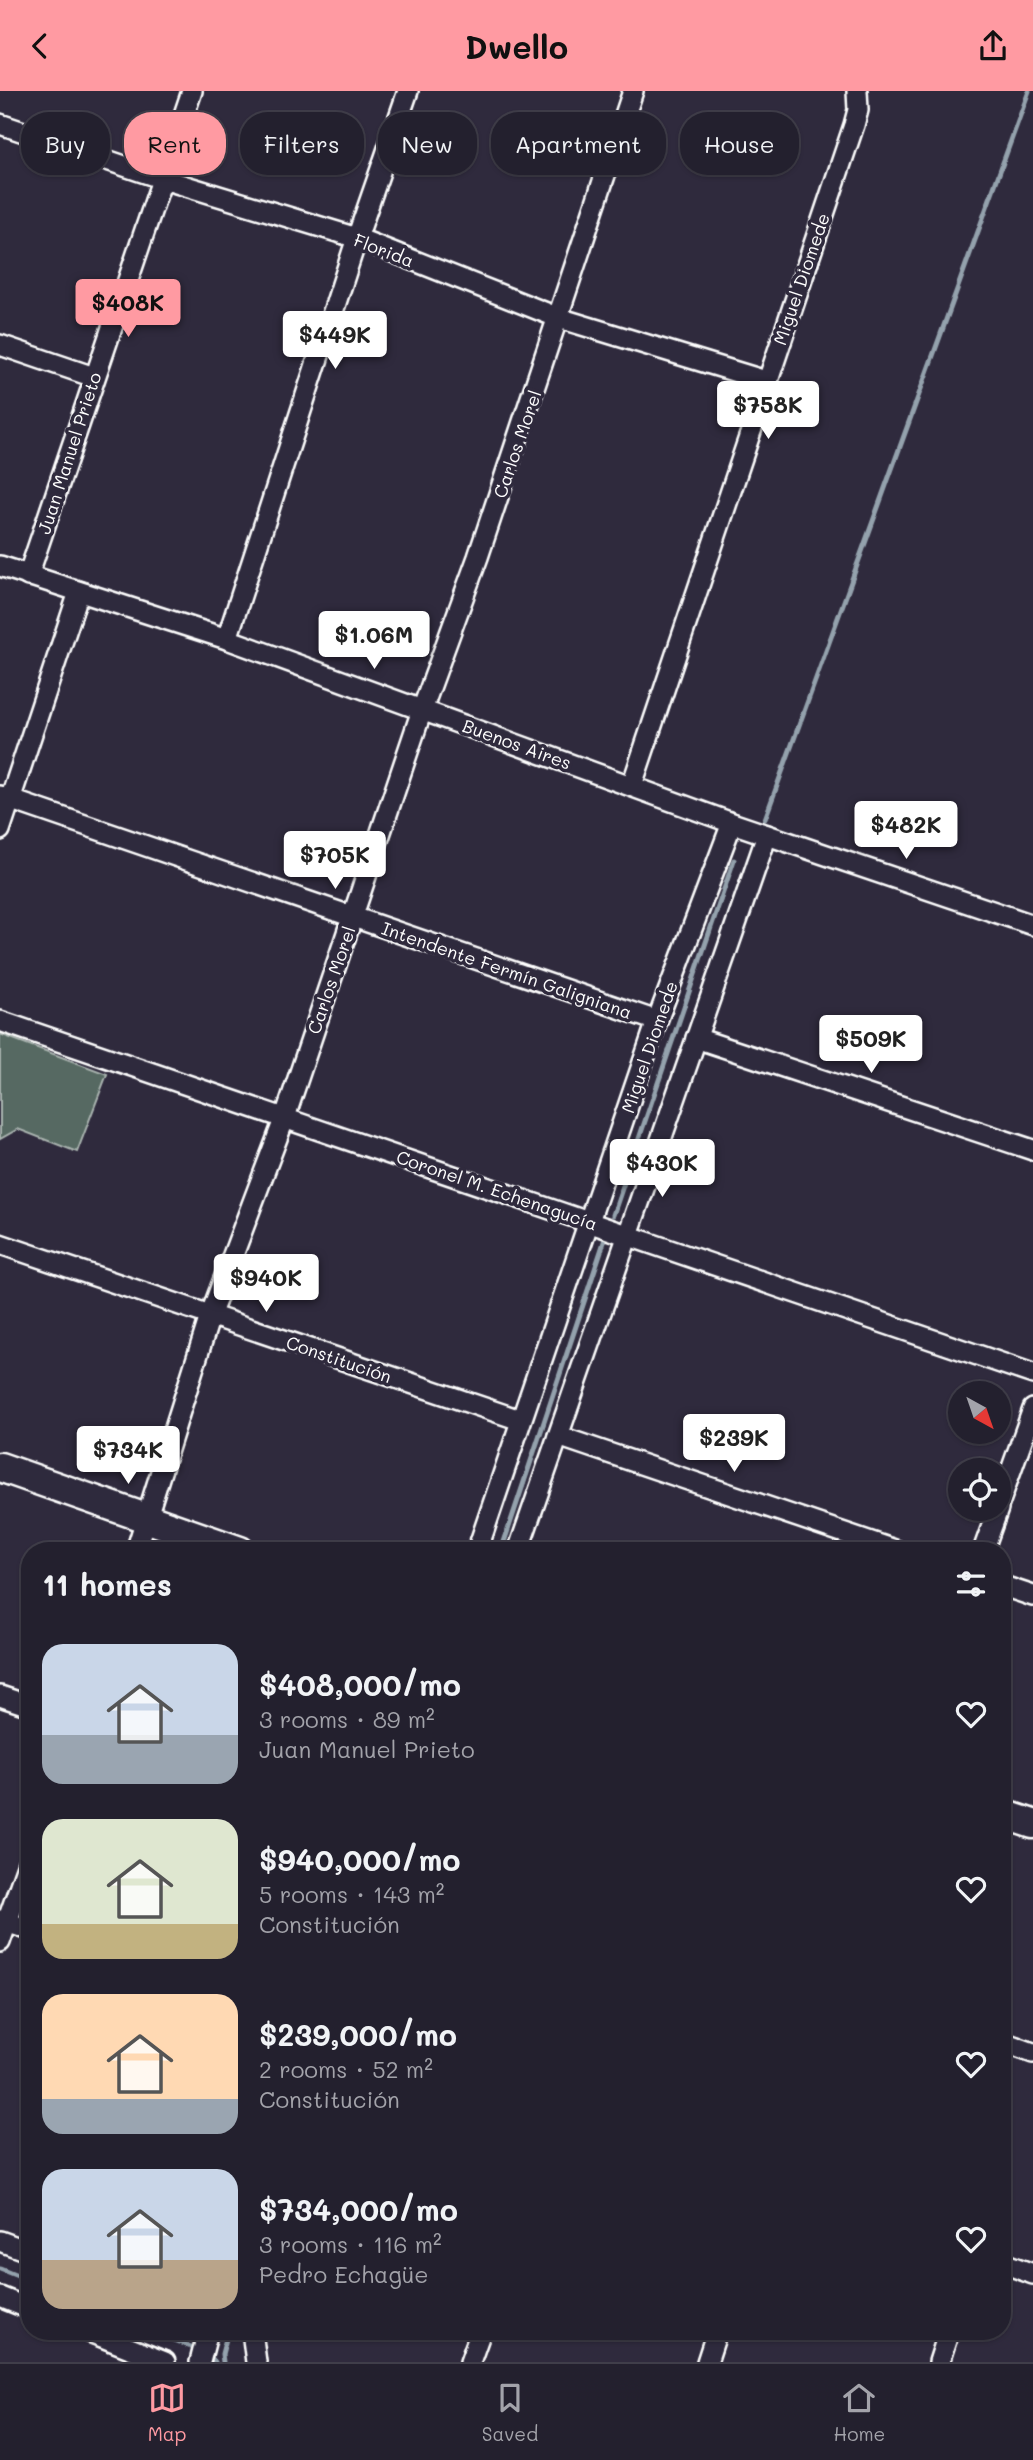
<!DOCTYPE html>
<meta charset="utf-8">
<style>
:root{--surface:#23202e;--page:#2b2836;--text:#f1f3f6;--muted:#a3a3aa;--line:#403e4a;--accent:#ff9aa2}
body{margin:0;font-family:Mali,sans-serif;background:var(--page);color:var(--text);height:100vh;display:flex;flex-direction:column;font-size:26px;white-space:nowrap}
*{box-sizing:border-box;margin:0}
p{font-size:23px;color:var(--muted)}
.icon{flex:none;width:38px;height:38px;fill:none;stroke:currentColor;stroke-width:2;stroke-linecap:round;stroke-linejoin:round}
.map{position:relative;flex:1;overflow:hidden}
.drawer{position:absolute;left:21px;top:1451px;width:990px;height:798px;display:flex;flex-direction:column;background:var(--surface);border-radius:28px;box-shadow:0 2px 5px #0004,0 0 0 2px var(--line)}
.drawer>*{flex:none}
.guide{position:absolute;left:21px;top:21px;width:992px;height:63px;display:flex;gap:14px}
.needle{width:46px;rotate:140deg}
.controls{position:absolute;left:948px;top:1290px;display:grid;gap:14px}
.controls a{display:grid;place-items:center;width:63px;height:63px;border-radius:50%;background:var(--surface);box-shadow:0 2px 5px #0004,0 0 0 2px var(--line);font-size:35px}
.price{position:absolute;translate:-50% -60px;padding:0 16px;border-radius:7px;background:#fff;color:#222;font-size:23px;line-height:46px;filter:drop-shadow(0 2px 4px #0008)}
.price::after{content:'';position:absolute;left:50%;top:42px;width:21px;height:16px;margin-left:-10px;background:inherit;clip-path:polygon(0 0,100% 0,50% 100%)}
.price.on{background:var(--accent);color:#111}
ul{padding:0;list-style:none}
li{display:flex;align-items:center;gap:21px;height:175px;padding:0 21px}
li span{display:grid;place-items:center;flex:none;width:196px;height:140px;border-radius:21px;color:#555}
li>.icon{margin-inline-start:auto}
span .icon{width:84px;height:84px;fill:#fffc;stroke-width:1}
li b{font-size:30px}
h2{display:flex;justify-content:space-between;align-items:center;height:84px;padding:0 21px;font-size:30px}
.chip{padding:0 24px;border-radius:28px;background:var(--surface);box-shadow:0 2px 5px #0004,0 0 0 2px var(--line);font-size:24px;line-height:63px}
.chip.on{background:var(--accent);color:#111}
header{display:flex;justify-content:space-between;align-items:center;height:91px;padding:0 21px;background:var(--accent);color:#111;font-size:32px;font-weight:800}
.dock{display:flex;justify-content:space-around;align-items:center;height:98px;border-top:2px solid var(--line);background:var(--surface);font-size:19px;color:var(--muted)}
.dock a{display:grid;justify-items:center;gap:4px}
.dock .on{color:var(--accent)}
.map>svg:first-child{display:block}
.green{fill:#566962;stroke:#aab4b0;stroke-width:2}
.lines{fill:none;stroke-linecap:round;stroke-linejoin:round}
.stream{stroke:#94a2ad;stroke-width:5}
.street-casing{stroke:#fff;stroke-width:24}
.secondary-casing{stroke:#fff;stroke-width:33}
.street{stroke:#2f2a3d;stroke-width:19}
.secondary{stroke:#2f2a3d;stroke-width:28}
.labels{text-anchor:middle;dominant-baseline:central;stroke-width:7;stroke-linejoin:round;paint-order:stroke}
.street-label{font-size:18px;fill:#fff;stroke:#2f2a3d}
</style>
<header><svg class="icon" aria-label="back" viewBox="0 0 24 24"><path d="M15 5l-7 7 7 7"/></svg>Dwello<svg class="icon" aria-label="share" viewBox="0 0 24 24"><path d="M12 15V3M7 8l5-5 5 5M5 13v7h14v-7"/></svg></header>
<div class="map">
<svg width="1033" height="2271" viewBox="0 0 1033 2271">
<rect width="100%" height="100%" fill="#2f2a3d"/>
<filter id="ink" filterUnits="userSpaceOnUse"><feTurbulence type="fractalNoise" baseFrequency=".0143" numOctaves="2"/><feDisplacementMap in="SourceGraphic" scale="14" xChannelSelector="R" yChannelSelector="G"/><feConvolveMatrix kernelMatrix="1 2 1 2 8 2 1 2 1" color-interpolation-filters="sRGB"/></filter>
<g filter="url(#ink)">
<polygon class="green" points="0,943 107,983 77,1061 18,1038 0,1048"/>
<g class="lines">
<g class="stream">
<polyline points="765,728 1029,0"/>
<polyline points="613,1124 734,769"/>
<polyline points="501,1460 605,1148"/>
<polyline points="0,2178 30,2190"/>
<polyline points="151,2240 206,2262 215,2271"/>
<polyline points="223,2271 222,2263 228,2240"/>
</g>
<g class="street-casing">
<g id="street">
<polyline points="0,33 163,88 357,147 559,227 766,290"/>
<polyline points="0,254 94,286"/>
<polyline points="0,475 227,548 732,732 1033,834"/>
<polyline points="28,485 192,0"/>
<polyline points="227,548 357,147 408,0"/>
<polyline points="632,694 854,34 858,19 857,0"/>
<polyline points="0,705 657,930"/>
<polyline points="0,739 79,501"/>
<polyline points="0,930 1033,1283"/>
<polyline points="696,947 1033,1059"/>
<polyline points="0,1153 520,1329"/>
<polyline points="558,1345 898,1460"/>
<polyline points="999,1413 1033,1318"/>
<polyline points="136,1460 210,1225 285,1026 422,619 478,466 633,0"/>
<polyline points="477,1460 657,930 732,732"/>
<polyline points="518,1460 767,744"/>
<polyline points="983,1460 998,1418"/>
<polyline points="1003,1495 1033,1505"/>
<polyline points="0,1605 30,1615"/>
<polyline points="0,1829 30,1839"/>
<polyline points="0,1851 30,1766"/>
<polyline points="1003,1951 1033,1962"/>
<polyline points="0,2150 30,2161"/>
<polyline points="1003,2172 1033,2183"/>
<polyline points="0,2206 30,2218"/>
<polyline points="87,2240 165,2271"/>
<polyline points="252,2240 256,2271"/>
<polyline points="200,2271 208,2240"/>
<polyline points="470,2271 481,2240"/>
<polyline points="707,2271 717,2240"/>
<polyline points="939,2271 949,2240"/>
</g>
</g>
<g class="secondary-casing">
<g id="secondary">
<polyline points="0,1376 240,1460"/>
<polyline points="1003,1723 1033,1733"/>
</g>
</g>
<use href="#street" class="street"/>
<use href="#secondary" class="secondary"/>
</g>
</g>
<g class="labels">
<g class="street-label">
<text transform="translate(384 159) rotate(21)">Florida</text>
<text transform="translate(801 188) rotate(-71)">Miguel Diomede</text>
<text transform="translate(517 353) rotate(-71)">Carlos Morel</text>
<text transform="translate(69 362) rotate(-72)">Juan Manuel Prieto</text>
<text transform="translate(517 653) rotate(20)">Buenos Aires</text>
<text transform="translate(507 879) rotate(19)">Intendente Fermín Galigniana</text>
<text transform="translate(331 889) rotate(-71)">Carlos Morel</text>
<text transform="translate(649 956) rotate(-71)">Miguel Diomede</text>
<text transform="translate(497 1099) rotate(19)">Coronel M. Echenagucía</text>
<text transform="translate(339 1268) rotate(19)">Constitución</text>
</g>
</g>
</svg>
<div class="controls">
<a><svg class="needle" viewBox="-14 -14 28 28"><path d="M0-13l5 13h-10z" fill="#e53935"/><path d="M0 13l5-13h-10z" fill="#a3a3aa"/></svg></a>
<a><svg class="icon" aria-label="locate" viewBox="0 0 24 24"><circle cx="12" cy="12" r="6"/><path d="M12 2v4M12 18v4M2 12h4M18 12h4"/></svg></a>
</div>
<b class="price on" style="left:128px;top:248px">$408K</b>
<b class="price" style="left:335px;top:280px">$449K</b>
<b class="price" style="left:768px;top:350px">$758K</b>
<b class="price" style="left:374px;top:580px">$1.06M</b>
<b class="price" style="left:906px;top:770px">$482K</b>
<b class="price" style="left:335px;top:800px">$705K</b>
<b class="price" style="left:871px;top:984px">$509K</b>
<b class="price" style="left:662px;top:1108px">$430K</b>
<b class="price" style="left:266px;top:1223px">$940K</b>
<b class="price" style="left:734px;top:1383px">$239K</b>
<b class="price" style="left:128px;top:1395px">$734K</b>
<div class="guide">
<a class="chip">Buy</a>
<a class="chip on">Rent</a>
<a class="chip">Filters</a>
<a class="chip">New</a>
<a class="chip">Apartment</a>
<a class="chip">House</a>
</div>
<section class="drawer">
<h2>11 homes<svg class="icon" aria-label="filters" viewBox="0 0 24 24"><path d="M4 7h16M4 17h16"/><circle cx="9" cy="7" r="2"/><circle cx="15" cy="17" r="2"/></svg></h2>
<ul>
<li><span style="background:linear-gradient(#c9d6e8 65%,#9aa5b1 0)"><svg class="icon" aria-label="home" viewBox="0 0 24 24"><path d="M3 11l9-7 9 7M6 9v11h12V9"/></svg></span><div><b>$408,000/mo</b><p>3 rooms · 89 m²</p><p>Juan Manuel Prieto</p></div><svg class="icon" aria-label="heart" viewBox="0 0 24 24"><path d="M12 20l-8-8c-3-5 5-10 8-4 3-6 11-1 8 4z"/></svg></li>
<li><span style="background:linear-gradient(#dfe7d0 75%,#c2b280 0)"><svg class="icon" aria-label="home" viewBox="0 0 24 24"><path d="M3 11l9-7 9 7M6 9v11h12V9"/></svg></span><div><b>$940,000/mo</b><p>5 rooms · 143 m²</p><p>Constitución</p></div><svg class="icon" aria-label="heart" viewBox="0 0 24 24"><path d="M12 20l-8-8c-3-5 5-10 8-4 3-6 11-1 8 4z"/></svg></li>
<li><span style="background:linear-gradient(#ffd9b3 75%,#9aa5b1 0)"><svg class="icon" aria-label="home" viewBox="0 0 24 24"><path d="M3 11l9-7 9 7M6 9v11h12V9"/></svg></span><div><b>$239,000/mo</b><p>2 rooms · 52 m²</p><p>Constitución</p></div><svg class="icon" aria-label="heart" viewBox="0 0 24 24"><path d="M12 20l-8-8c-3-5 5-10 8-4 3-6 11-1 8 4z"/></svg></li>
<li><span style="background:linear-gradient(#c9d6e8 65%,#b9a48a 0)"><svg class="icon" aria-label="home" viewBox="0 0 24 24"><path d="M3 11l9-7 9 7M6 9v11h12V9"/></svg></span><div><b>$734,000/mo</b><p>3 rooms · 116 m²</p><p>Pedro Echagüe</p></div><svg class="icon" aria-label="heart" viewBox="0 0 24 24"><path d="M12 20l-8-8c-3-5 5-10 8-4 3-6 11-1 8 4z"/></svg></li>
</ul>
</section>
</div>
<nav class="dock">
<a class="on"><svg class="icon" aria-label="map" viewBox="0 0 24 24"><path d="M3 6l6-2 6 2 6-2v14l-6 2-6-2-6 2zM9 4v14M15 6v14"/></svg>Map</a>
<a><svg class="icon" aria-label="saved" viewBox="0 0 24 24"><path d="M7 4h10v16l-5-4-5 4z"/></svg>Saved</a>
<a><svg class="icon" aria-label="home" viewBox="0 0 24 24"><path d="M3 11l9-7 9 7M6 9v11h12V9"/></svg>Home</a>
</nav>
